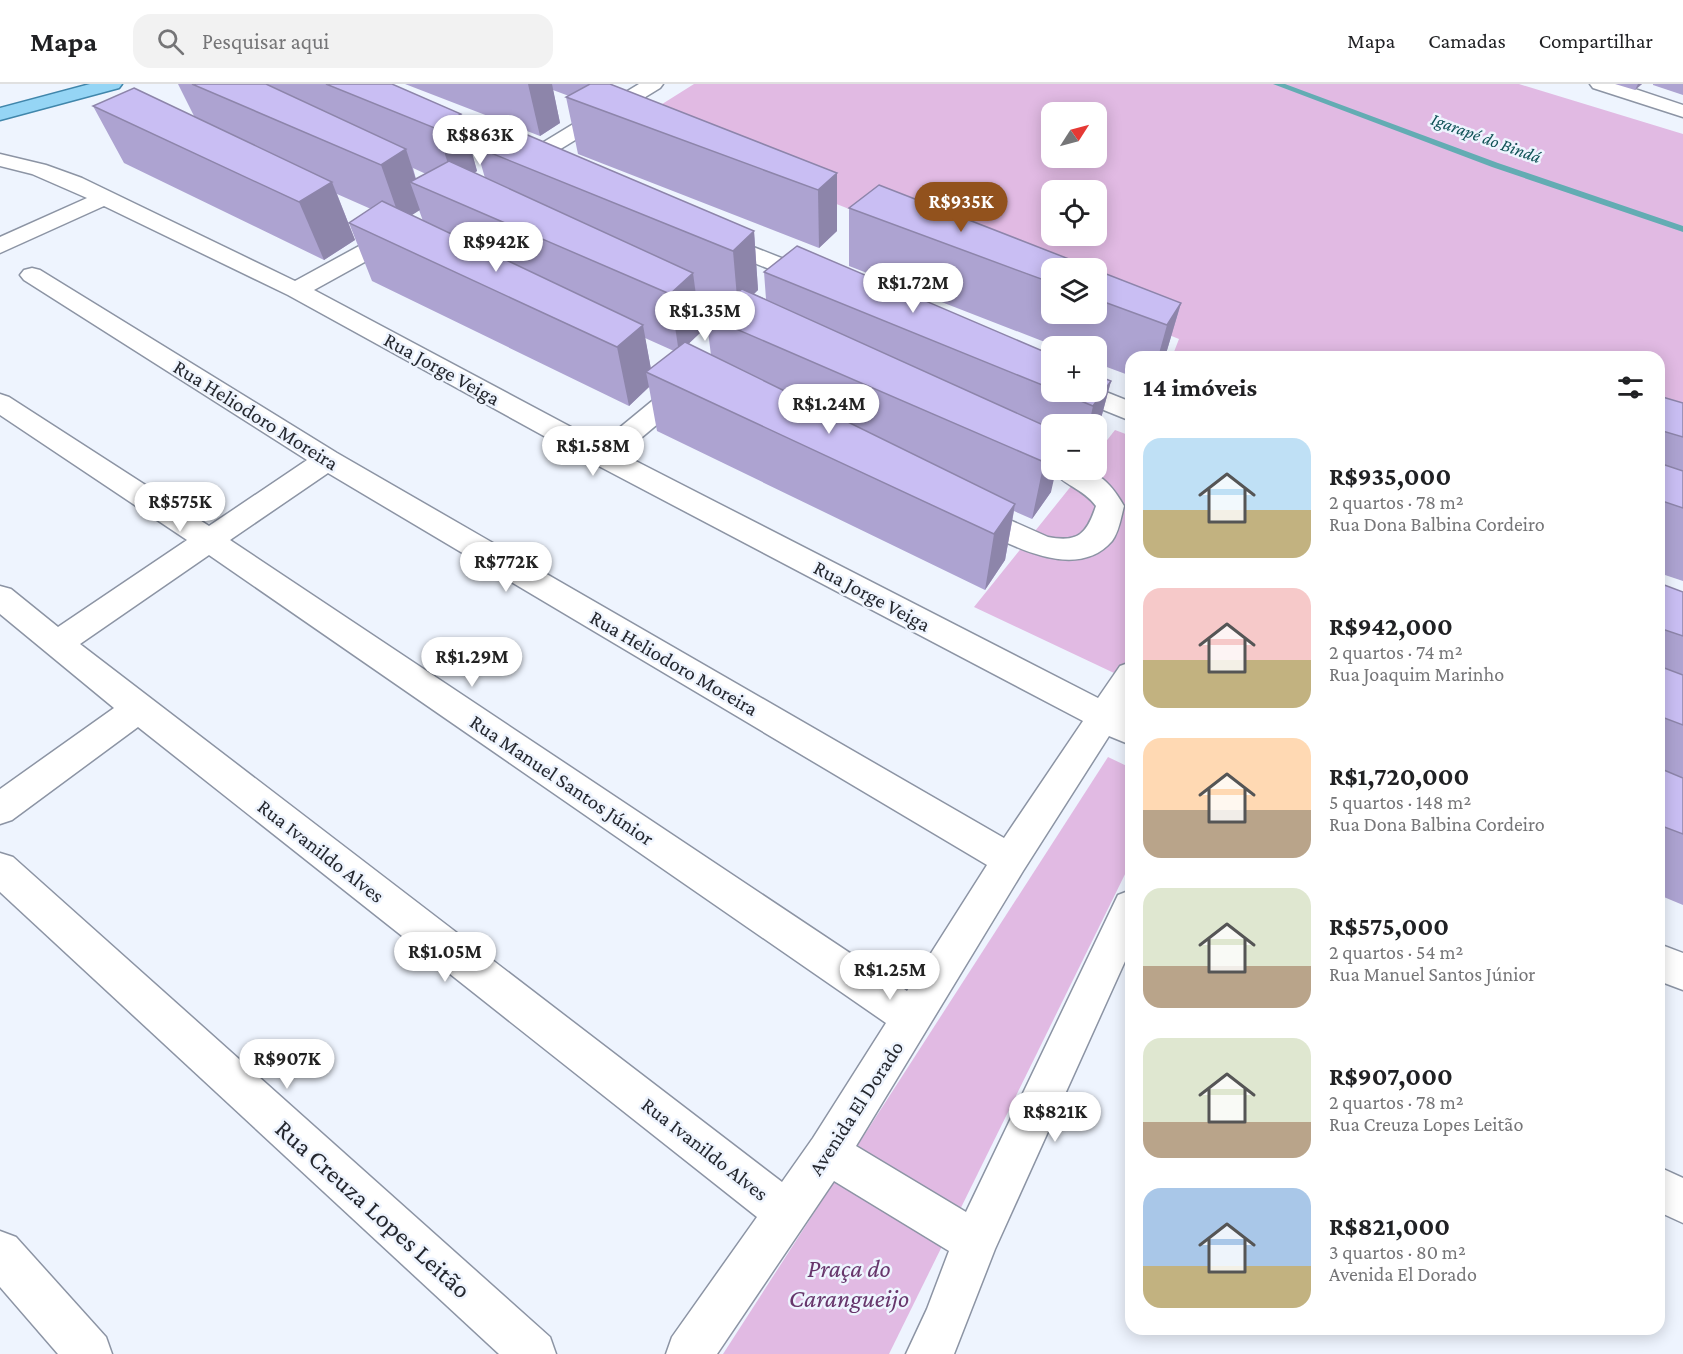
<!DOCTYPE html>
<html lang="pt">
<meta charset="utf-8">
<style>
:root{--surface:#fff;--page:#f2f2f2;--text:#202124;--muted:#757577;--line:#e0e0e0;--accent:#92521d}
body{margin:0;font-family:"Crimson Pro",serif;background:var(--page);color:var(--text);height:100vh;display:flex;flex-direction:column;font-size:22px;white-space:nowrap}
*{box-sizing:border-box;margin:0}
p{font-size:20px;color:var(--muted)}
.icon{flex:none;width:33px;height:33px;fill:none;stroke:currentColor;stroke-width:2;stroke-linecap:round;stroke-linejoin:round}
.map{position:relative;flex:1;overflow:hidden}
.sheet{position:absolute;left:1125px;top:267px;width:540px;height:984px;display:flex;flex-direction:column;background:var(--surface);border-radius:18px;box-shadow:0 3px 15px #0003}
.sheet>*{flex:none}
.needle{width:39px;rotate:54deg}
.tools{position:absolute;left:1041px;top:18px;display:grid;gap:12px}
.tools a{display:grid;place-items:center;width:66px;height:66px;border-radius:12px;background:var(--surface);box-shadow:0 3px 15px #0003;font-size:30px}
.price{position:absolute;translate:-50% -51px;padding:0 14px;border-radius:21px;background:#fff;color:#222;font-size:20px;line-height:39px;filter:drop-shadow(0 2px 3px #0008)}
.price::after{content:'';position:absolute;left:50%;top:36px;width:18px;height:14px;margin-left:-9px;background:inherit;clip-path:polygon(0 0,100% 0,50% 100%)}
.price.selected{background:var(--accent);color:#fff}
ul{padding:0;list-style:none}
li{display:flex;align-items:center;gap:18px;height:150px;padding:0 18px}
li span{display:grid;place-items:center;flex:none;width:168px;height:120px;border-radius:18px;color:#555}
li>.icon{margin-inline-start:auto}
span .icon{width:72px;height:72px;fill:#fffc;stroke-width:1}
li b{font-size:26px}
h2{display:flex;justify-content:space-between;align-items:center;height:72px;padding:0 18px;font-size:26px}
header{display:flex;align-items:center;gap:36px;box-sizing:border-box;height:84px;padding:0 30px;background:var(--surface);border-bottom:2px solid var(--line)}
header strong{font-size:28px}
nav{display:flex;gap:33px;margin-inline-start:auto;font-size:21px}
.search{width:420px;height:54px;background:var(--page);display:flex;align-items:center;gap:15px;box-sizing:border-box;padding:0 21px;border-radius:18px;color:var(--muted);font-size:22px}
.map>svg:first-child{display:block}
.green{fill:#e1bae3;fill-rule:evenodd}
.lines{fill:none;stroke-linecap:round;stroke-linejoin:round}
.stream{fill:#63acb3;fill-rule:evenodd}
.minor-casing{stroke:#8c94a4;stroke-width:3}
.major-casing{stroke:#4086ab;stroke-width:3}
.minor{fill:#fff;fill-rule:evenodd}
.major{fill:#95d5f5;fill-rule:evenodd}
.wall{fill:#ada3d1;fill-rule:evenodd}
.shaded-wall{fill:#8d85aa}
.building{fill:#c9bef3;stroke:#8d85aa;stroke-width:1.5}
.labels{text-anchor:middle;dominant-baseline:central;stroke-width:5;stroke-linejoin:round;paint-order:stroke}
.far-water-label{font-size:18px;font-style:italic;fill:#0f5256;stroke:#eef4fe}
.street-label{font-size:21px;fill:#25282f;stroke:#eef4fe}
.near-street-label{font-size:26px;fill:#25282f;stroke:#eef4fe}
.near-park-label{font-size:26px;font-style:italic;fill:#67366c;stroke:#eef4fe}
</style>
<header>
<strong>Mapa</strong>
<div class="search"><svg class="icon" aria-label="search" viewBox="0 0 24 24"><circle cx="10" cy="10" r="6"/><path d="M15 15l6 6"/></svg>Pesquisar aqui</div>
<nav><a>Mapa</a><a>Camadas</a><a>Compartilhar</a></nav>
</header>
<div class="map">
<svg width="1683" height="1270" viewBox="0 0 1683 1270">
<rect width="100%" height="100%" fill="#eef4fe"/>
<g class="green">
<path d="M694,0h825l164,50v303l-24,-7v-73h-487l7,-18 -82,-33 -1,-38h-44l-1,21 -419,-166zM1052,28h44v46h-44zM1052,106h44v46h-44z"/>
<polygon points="1115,346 1131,352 1131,597 974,523 1084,386 1096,386 1097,369"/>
<polygon points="1108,673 1131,684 1131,778 889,1270 723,1270"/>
</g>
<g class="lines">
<polygon class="stream" points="1273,0 1285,0 1498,79 1683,142 1683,148 1492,83"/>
<g class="minor-casing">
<g id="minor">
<polygon points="639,0 663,0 660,4 523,88 516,90 509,88 505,84 510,79 419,41 416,37 419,33 433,33 524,70"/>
<polygon points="1590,0 1620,0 1683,21 1683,33 1593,4"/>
<path d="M0,70l46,11 36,13 213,103 97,-53 8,-2 8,2 3,5 -3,5 -94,52 287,153 79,-65 9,-2 9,2 4,6 -4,6 -76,64 476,244 22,-32 11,-4v40l-6,10 6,3v30l-22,-9 -86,135 -167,275 110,66 152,-317 13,-5v58l-136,301 -41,105h-48l21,-45 22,-58 -115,-70 -117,173h-51l6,-17 85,-120 -619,-490 -126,93 -12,4v-35l114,-81 -114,-94v-28l11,3 47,38 129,-87 -187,-125v-21l9,3 200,129 98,-66 -283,-180 -4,-5 4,-5 8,-2 8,2 297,183 667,385 79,-117 -490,-258 -305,-168 -184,-89 -104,47v-16l87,-39 -55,-24 -32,-8zM328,389l659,392 -80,126 -677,-451zM209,471l677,468 -73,115 -31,44 -702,-538z"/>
<polygon points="715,148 825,191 829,196 825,201 817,203 809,201 707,160 704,155 707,150"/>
<polygon points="656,203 755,245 758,250 755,255 746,258 737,255 648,215 644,210 648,205"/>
<polygon points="1096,304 1131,318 1131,337 1074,314 1070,308 1096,308"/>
<path d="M1052,386c38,-4 53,3 72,36 -3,11 -5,26 -12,35 -39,45 -113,-3 -153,-22l-4,-7 4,-7 10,-3 79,35c31,6 39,-4 48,-31 -13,-18 -35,-22 -44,-36z"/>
<polygon points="0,769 13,773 550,1253 556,1270 499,1270 0,808"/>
<polygon points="1659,860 1683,869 1683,906 1659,897"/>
<polygon points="1659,1083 1683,1094 1683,1139 1659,1128"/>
<polygon points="0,1147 16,1153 106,1253 112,1270 58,1270 0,1203"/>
</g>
</g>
<g class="major-casing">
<polygon id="major" points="90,0 122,0 119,4 0,36 0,24"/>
</g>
<use href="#minor" class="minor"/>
<use href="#major" class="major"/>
</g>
<g class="wall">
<path d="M178,0h214l69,30 16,57 -3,2 11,5 -9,-31 278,84 4,59 -4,4 12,5 -2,-27 288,83v37h44l15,-11 -15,56v-13h-44l-1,68 -19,27 -18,-8 -9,49 -20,30 -328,-159 -8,-44 -20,19 -257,-125 -23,-58 22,-14 -34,-15 18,46 -31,20 -200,-97 -31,-57 101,10zM413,84l13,6 -10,5zM419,126l4,11 -12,-6zM695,207l29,12 -18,13 5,39 -23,-11 13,-12zM645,254l29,13 -23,18z"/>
<polygon points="405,0 610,0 837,89 837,147 819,164 578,70 566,13 569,12 553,6 560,39 540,52"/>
<polygon points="1615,0 1642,0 1635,6"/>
<polygon points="1653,0 1683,0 1683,11 1653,1"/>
<polygon points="849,124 1052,184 1052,230 1096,230 1096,186 1181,219 1165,273 1131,273 1131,292 1096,279 1096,262 1055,262 849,182"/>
<polygon points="1659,312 1683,319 1683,497 1659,489"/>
<polygon points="1659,499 1683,508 1683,821 1659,811"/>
</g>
<g class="shaded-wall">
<polygon points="528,0 552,0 560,39 540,52"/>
<polygon points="1638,0 1642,0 1635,6"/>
<polygon points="461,30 477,87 455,102 437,45"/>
<polygon points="406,65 418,102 410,98 420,126 401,138 381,81"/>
<polygon points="837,89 837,147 819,164 818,106"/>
<polygon points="332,98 355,156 324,176 299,118"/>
<polygon points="754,147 758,206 738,225 733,167"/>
<polygon points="693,189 701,248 679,269 670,210"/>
<polygon points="1181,219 1165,273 1158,273 1167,241"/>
<polygon points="643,241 652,291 646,288 649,303 629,322 617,263"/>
<polygon points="1111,297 1096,353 1096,340 1089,340 1093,322"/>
<polygon points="1052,367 1052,386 1056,386 1051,408 1032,435 1044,378"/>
<polygon points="1015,420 1005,476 985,506 994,450"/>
</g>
<g class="building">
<polygon points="192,0 266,0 406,65 381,81"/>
<polygon points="326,0 392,0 461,30 437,45"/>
<polygon points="590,0 610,0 837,89 818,106 566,13"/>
<polygon points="134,4 332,98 299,118 93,22"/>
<polygon points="511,44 754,147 733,167 476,63"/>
<polygon points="449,77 693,189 670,210 410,98"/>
<polygon points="879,101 1092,184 1052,184 1052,199 849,124"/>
<polygon points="382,117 643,241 617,263 349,139"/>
<polygon points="797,162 1052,271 1052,305 764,188"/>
<polygon points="1096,186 1181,219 1167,241 1096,215"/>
<polygon points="742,205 1052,345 1052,367 1044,378 706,232"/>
<polygon points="685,258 1015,420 994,450 646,288"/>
<polygon points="1096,291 1111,297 1093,322 1059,308 1096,308"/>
<polygon points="1659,312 1683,319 1683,353 1659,346"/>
<polygon points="1659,379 1683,387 1683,424 1659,416"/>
<polygon points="1659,499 1683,508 1683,552 1659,544"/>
<polygon points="1659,582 1683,591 1683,641 1659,632"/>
<polygon points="1659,684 1683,694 1683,750 1659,741"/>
</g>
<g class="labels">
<g class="far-water-label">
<text transform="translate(1486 54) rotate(20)">Igarapé do Bindá</text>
</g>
<g class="street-label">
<text transform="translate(442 285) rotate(29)">Rua Jorge Veiga</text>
<text transform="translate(256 331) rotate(32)">Rua Heliodoro Moreira</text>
<text transform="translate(872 512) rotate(28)">Rua Jorge Veiga</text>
<text transform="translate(674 579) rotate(30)">Rua Heliodoro Moreira</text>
<text transform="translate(562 696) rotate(34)">Rua Manuel Santos Júnior</text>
<text transform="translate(321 767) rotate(38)">Rua Ivanildo Alves</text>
<text transform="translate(856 1024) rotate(-57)">Avenida El Dorado</text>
<text transform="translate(705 1065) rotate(38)">Rua Ivanildo Alves</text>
</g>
<g class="near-street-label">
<text transform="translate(373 1125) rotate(42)">Rua Creuza Lopes Leitão</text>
</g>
<g class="near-park-label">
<text x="849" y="1184">Praça do<tspan x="849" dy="30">Carangueijo</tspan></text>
</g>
</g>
</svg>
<div class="tools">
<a><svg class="needle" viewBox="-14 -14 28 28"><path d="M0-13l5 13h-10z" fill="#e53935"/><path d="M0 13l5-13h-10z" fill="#757577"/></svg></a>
<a><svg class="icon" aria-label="locate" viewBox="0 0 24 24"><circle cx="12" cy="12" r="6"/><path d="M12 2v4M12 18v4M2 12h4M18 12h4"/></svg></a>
<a><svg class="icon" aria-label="layers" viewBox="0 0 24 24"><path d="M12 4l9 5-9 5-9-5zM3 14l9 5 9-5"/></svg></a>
<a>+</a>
<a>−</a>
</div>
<b class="price" style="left:480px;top:82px">R$863K</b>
<b class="price selected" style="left:961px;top:149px">R$935K</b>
<b class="price" style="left:496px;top:189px">R$942K</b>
<b class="price" style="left:913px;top:230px">R$1.72M</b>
<b class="price" style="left:705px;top:258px">R$1.35M</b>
<b class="price" style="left:829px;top:351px">R$1.24M</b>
<b class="price" style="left:593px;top:393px">R$1.58M</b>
<b class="price" style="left:180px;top:449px">R$575K</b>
<b class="price" style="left:506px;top:509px">R$772K</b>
<b class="price" style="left:472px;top:604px">R$1.29M</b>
<b class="price" style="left:445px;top:899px">R$1.05M</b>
<b class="price" style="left:890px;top:917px">R$1.25M</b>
<b class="price" style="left:287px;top:1006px">R$907K</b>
<b class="price" style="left:1055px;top:1059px">R$821K</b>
<section class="sheet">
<h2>14 imóveis<svg class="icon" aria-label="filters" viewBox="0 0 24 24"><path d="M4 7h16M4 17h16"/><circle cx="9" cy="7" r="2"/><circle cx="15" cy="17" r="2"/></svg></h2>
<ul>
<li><span style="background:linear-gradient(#bfe0f5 60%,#c2b280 0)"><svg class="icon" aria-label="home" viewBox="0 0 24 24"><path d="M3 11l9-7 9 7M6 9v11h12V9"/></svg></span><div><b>R$935,000</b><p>2 quartos · 78 m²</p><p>Rua Dona Balbina Cordeiro</p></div></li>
<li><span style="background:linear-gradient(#f6c9c9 60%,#c2b280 0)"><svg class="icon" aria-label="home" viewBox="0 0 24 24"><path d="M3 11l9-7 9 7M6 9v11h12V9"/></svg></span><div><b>R$942,000</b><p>2 quartos · 74 m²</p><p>Rua Joaquim Marinho</p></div></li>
<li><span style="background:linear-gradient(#ffd9b3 60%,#b9a48a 0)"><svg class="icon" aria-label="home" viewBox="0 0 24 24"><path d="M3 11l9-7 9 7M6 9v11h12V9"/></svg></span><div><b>R$1,720,000</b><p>5 quartos · 148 m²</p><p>Rua Dona Balbina Cordeiro</p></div></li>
<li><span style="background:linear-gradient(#dfe7d0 65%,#b9a48a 0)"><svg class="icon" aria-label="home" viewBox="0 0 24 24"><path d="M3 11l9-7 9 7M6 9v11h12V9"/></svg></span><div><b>R$575,000</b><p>2 quartos · 54 m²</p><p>Rua Manuel Santos Júnior</p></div></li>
<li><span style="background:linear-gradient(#dfe7d0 70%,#b9a48a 0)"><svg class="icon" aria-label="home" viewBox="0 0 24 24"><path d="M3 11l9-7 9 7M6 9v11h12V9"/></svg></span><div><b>R$907,000</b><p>2 quartos · 78 m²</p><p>Rua Creuza Lopes Leitão</p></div></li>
<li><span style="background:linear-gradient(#a9c7e8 65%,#c2b280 0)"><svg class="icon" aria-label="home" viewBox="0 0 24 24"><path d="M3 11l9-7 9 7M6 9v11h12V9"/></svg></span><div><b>R$821,000</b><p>3 quartos · 80 m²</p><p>Avenida El Dorado</p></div></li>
</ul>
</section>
</div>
